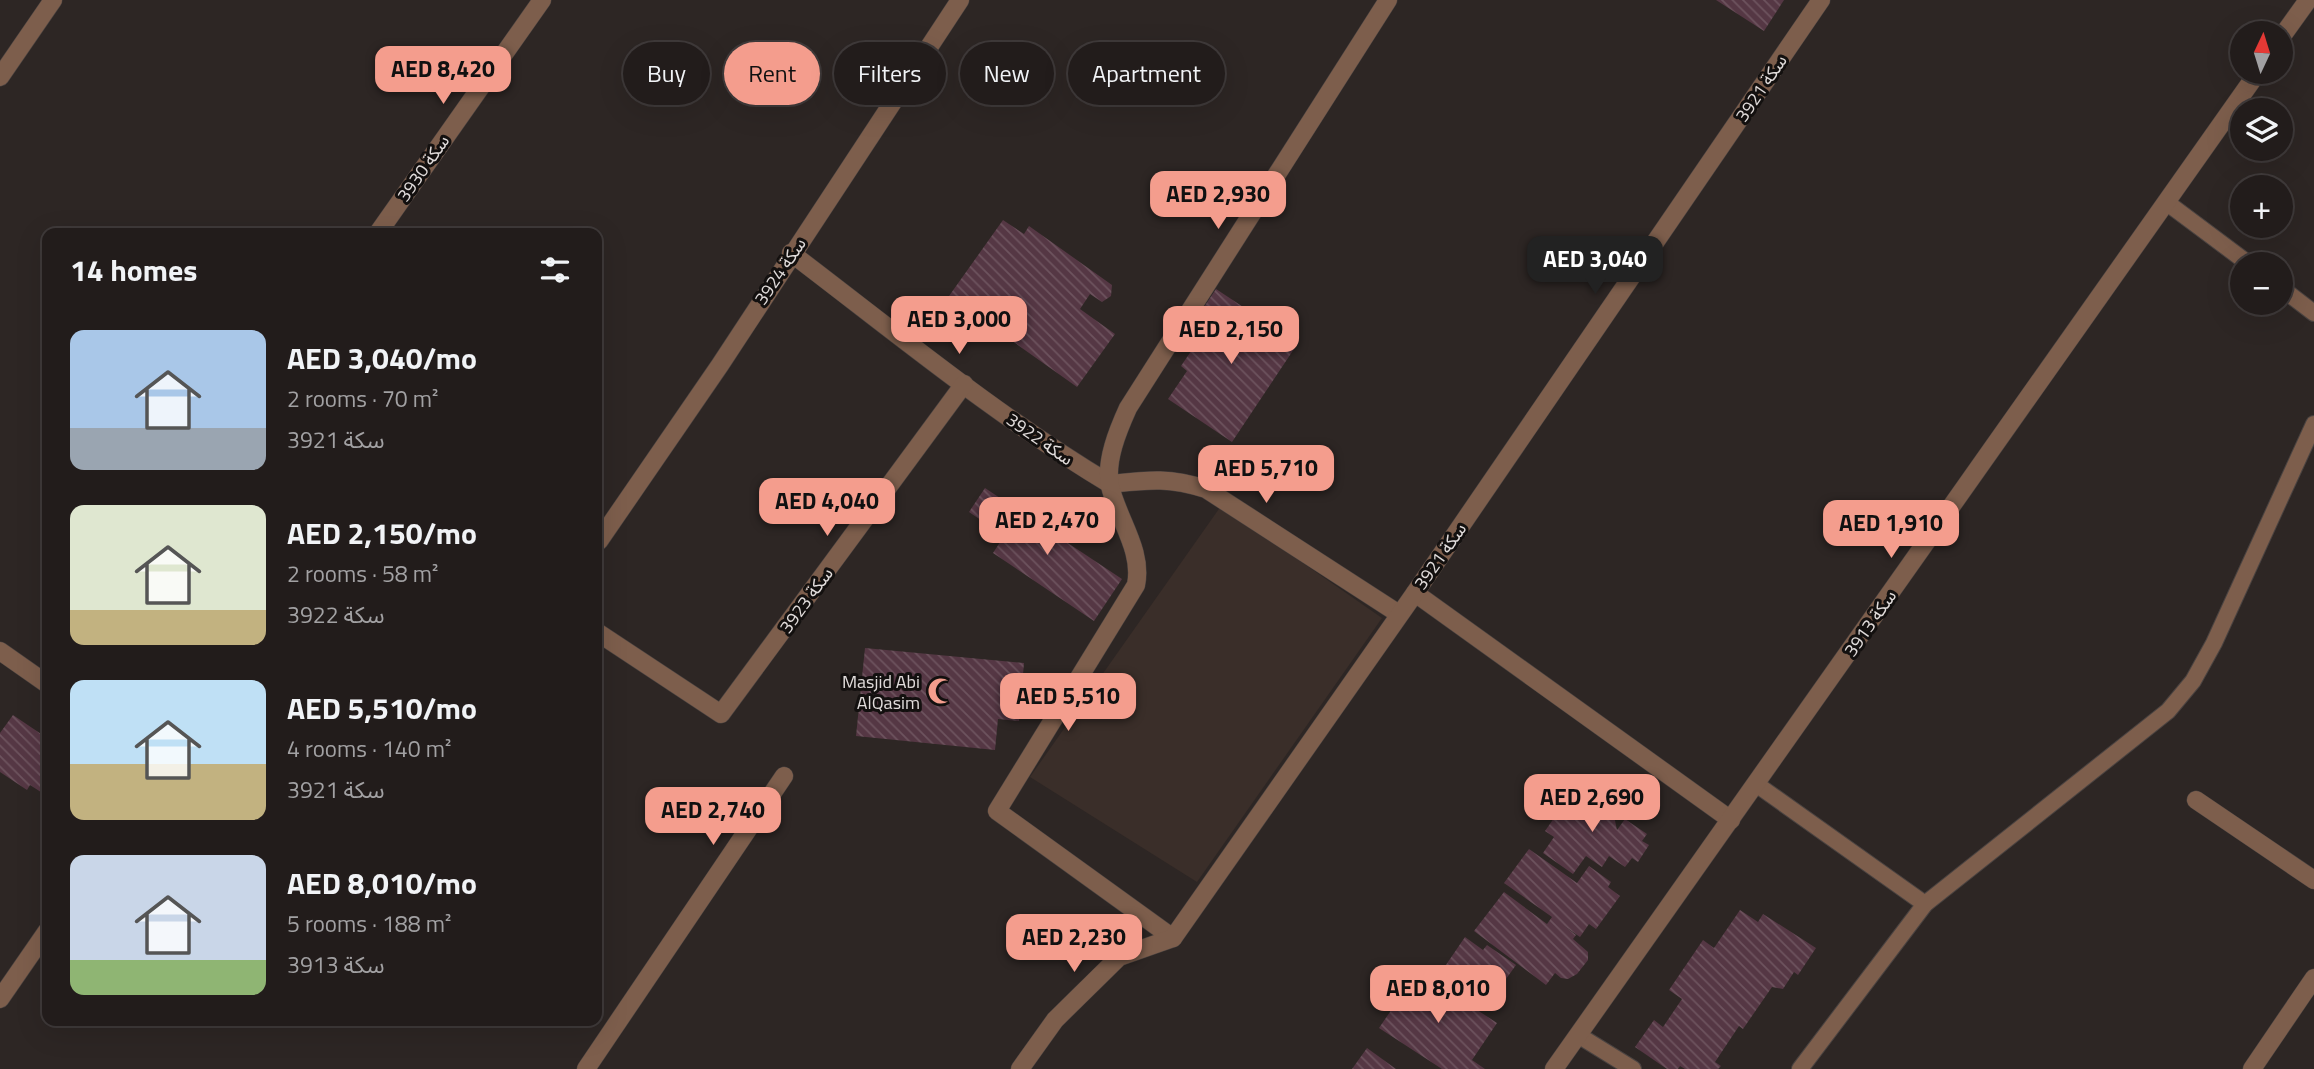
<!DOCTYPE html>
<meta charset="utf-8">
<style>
:root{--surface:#221c1b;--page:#2a2524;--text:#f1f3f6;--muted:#a2a1a3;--line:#3f3a3a;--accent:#f49d8d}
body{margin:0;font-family:"Titillium Web","Noto Sans Arabic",sans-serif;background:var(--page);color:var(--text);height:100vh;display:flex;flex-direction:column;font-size:26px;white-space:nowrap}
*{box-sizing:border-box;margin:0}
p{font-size:23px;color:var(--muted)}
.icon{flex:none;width:38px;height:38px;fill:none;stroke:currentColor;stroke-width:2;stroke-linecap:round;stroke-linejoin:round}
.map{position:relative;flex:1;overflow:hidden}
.details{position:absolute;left:42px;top:228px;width:560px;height:798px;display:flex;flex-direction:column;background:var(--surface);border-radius:14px;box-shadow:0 7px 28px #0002,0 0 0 2px var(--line)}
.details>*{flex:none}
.hud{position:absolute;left:623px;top:42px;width:665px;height:63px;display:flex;gap:14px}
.needle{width:46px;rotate:4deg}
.controls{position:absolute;left:2230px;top:21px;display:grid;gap:14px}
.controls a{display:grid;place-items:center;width:63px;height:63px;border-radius:50%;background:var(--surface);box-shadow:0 7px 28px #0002,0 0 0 2px var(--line);font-size:35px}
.price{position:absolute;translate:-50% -60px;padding:0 16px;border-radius:14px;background:var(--accent);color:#111;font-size:23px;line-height:46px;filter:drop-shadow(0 2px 4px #0008)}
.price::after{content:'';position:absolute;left:50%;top:42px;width:21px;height:16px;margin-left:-10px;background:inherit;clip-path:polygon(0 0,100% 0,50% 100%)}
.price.current{background:#222;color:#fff}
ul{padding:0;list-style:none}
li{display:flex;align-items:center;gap:21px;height:175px;padding:0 28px}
li span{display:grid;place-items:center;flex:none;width:196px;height:140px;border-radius:14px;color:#555}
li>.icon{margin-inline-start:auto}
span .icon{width:84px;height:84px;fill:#fffc;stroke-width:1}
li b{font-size:30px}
h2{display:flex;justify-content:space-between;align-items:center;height:84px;padding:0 28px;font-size:30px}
.chip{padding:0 24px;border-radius:32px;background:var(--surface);box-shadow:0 7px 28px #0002,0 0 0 2px var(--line);font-size:24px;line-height:63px}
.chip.current{background:var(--accent);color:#111}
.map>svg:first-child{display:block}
.built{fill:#3a2e29}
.building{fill:url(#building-back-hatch)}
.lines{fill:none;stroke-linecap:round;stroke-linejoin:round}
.lane-casing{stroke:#4a4341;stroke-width:18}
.street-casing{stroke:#4a4341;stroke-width:19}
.lane{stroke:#7d5e4c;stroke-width:16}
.street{stroke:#7d5e4c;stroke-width:18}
.labels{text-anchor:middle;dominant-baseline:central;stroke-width:6;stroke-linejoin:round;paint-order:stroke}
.street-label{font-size:18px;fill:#e1dcdb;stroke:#13100f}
.poi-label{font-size:18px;fill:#e1dcdb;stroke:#13100f;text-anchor:end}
</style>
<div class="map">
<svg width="2314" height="1069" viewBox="0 0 2314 1069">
<defs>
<pattern id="building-back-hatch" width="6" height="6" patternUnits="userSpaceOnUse" patternTransform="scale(1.75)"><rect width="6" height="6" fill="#553744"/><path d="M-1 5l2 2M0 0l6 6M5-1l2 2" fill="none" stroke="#6d535e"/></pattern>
</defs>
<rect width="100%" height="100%" fill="#2d2624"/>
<polygon class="built" points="1221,506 1382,618 1197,882 1030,777"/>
<g class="building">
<polygon points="1716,0 1784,0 1764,31"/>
<polygon points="1003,220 1024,234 1029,226 1112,285 1111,296 1102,302 1090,294 1080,309 1115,334 1077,387 949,296"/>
<polygon points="1216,289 1298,343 1232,442 1168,399 1187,371 1181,366 1210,323 1198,316"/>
<polygon points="985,488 1122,579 1094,621 993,553 1004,536 969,512"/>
<polygon points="865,648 1024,663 1019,721 998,719 995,750 856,736"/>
<polygon points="13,715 47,738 47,796 30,785 27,790 0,772 0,733"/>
<polygon points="1577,785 1602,803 1597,810 1612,807 1617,830 1625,819 1647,834 1642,841 1649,845 1638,862 1632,858 1625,867 1609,856 1602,867 1586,856 1573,874 1543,853 1554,837 1545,831"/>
<polygon points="1529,849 1577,883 1589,866 1611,882 1608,887 1620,896 1596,929 1589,924 1580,937 1563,925 1576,935 1573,939 1588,952 1588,960 1577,974 1568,979 1561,978 1555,973 1546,985 1474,931 1504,892 1547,924 1552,917 1504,883"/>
<polygon points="1740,910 1758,922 1763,914 1816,948 1798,975 1794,972 1783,989 1772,987 1743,1029 1739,1026 1715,1062 1721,1066 1718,1069 1685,1069 1680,1066 1678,1069 1667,1069 1635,1047 1654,1020 1663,1027 1682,999 1669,990 1703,940 1714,948"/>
<polygon points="1465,937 1483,950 1487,945 1516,965 1496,993 1479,981 1466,998 1437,978"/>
<polygon points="1418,971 1497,1023 1472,1060 1485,1069 1442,1069 1379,1028"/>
<polygon points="1367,1048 1396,1069 1352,1069"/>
</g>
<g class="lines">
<g class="lane-casing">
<g id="lane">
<polyline points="2166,202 2249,264"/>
<polyline points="2280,287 2314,313"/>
<polyline points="1756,784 1925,904"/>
<polyline points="1578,1035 1633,1069"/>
<polyline points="1800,1069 1925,904 2168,711 2193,681 2214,643 2314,424"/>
</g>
</g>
<g class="street-casing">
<g id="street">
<polyline points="2280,39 2308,0"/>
<polyline points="0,77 53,0"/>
<polyline points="378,233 542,0"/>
<path d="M791,253c104,79 207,164 319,231"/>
<path d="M1110,484c38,-4 58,-7 96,5l193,125"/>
<polyline points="599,541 720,365 960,0"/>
<polyline points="1415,593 1731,820"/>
<polyline points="597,632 721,714 964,384"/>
<polyline points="0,651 47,684"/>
<polyline points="2196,800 2314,880"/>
<path d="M1173,938l-176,-127 139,-226c7,-35 -18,-65 -26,-99 -5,-25 8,-56 18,-78l260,-408"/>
<polyline points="0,999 47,931"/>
<polyline points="586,1069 784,776"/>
<polyline points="1020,1069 1055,1020 1119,957 1173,938 1415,593 1821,0"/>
<polyline points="1554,1069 2258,72"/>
<polyline points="2252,1069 2314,978"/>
</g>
</g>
<use href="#lane" class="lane"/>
<use href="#street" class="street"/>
</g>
<defs>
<g id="mosque-bare" transform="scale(2.1)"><path d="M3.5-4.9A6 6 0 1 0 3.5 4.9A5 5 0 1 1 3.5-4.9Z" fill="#f49d8d" stroke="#13100f" stroke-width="2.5" paint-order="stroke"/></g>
</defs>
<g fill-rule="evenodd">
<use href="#mosque-bare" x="941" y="691"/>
</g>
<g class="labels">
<g class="street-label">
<text transform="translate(1761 88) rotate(-56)">سكة 3921</text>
<text transform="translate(423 168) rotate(-55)">سكة 3930</text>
<text transform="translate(780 271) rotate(-56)">سكة 3924</text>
<text transform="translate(1040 439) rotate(35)">سكة 3922</text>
<text transform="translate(1440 556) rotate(-55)">سكة 3921</text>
<text transform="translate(806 600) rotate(-54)">سكة 3923</text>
<text transform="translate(1870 623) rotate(-55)">سكة 3913</text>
</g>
<g class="poi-label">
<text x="920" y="681">Masjid Abi<tspan x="920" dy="21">AlQasim</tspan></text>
</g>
</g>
</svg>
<div class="controls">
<a><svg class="needle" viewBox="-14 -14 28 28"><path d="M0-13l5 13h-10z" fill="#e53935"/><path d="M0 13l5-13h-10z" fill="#a2a1a3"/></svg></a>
<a><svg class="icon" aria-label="layers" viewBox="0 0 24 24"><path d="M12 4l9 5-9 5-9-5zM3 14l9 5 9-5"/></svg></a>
<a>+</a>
<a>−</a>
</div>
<b class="price" style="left:443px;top:106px">AED 8,420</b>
<b class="price" style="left:1218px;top:231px">AED 2,930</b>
<b class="price current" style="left:1595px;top:296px">AED 3,040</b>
<b class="price" style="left:959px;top:356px">AED 3,000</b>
<b class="price" style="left:1231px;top:366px">AED 2,150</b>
<b class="price" style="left:1266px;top:505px">AED 5,710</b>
<b class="price" style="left:827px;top:538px">AED 4,040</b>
<b class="price" style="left:1047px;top:557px">AED 2,470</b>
<b class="price" style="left:1891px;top:560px">AED 1,910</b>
<b class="price" style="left:1068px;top:733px">AED 5,510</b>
<b class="price" style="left:1592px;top:834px">AED 2,690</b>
<b class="price" style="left:713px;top:847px">AED 2,740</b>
<b class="price" style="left:1074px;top:974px">AED 2,230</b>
<b class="price" style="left:1438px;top:1025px">AED 8,010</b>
<div class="hud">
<a class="chip">Buy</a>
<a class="chip current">Rent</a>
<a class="chip">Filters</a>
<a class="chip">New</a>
<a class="chip">Apartment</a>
</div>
<section class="details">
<h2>14 homes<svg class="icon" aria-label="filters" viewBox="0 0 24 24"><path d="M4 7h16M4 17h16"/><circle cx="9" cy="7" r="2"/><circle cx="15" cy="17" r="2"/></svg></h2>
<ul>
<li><span style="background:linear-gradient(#a9c7e8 70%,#9aa5b1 0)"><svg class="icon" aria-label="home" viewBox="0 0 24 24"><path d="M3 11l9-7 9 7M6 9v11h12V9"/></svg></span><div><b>AED 3,040/mo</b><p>2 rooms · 70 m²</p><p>سكة 3921</p></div></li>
<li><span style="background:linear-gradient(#dfe7d0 75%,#c2b280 0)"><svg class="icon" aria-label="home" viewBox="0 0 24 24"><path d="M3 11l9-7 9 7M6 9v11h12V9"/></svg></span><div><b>AED 2,150/mo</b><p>2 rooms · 58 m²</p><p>سكة 3922</p></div></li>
<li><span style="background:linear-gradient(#bfe0f5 60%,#c2b280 0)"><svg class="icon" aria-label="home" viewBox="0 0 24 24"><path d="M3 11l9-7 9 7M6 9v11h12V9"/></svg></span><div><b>AED 5,510/mo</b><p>4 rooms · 140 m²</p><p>سكة 3921</p></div></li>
<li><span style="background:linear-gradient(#c9d6e8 75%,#8fb573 0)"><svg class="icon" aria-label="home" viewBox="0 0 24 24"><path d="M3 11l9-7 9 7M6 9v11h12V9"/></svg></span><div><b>AED 8,010/mo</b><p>5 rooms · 188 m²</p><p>سكة 3913</p></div></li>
</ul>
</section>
</div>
